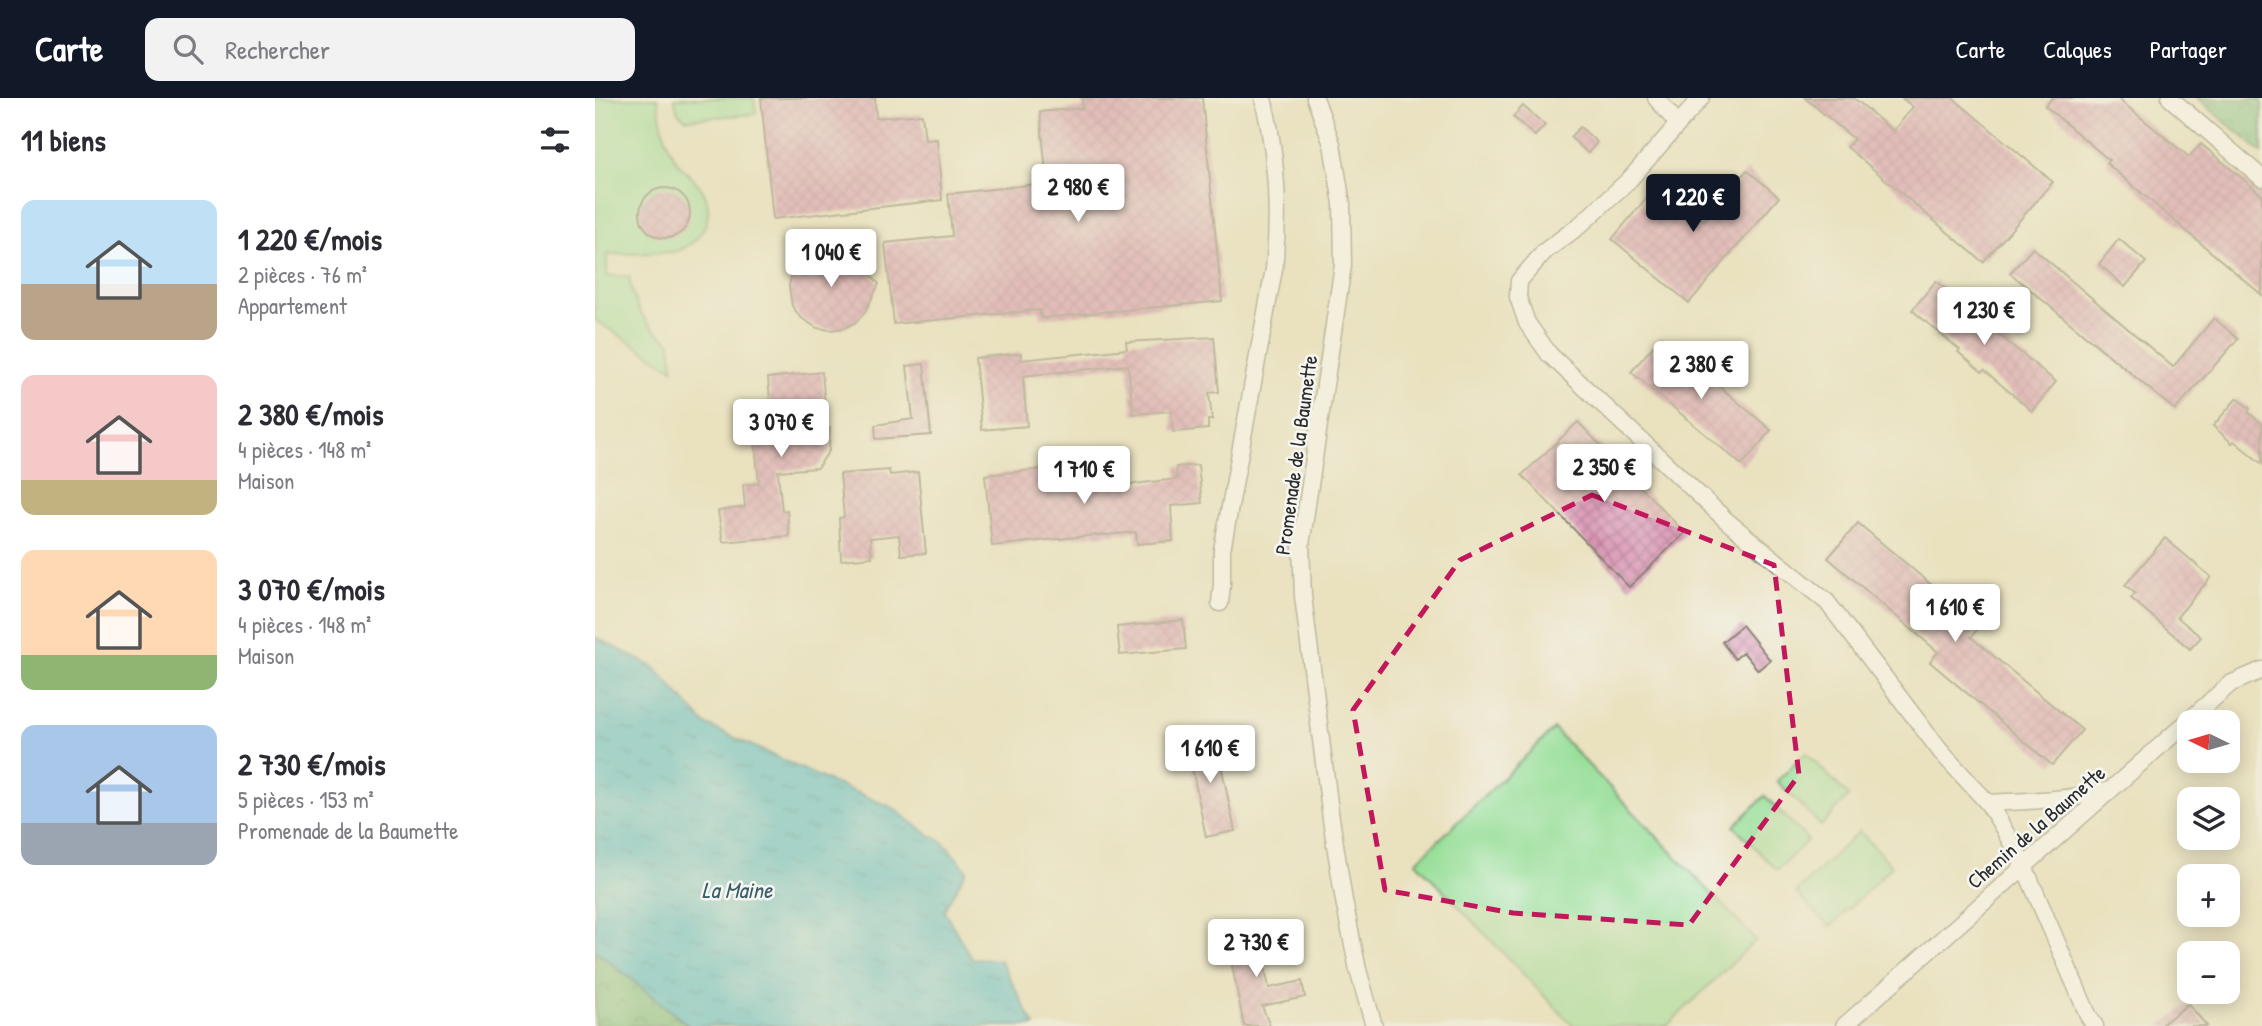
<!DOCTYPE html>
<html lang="fr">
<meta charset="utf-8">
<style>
:root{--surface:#fff;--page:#f2f2f3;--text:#2b2b33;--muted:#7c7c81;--accent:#111827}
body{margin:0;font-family:"Patrick Hand",sans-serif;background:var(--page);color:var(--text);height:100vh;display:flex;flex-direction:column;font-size:26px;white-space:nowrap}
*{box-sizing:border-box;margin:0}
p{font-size:23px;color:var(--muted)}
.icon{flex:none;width:38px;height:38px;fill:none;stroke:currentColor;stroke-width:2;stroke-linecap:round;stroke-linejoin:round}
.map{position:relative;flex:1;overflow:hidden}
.drawer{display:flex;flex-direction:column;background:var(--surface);width:595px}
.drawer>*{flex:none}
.needle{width:46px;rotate:275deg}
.buttons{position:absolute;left:1582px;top:612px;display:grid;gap:14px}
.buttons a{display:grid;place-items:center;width:63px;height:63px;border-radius:14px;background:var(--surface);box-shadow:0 4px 18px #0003;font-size:35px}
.price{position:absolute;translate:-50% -60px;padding:0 16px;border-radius:7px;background:#fff;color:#222;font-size:23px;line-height:46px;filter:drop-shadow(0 2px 4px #0008)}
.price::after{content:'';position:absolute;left:50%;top:42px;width:21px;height:16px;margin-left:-10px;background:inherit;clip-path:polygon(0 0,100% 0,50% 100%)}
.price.active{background:var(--accent);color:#fff}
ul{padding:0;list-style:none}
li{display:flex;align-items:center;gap:21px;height:175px;padding:0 21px}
li span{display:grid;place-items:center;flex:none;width:196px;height:140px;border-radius:14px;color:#555}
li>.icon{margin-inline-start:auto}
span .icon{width:84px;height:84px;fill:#fffc;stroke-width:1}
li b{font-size:30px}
h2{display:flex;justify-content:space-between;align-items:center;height:84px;padding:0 21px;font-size:30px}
header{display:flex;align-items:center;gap:42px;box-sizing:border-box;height:98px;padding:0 35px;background:var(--accent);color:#fff}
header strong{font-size:33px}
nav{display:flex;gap:38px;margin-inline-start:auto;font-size:24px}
.search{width:490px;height:63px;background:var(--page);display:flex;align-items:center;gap:18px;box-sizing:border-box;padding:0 24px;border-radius:14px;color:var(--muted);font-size:26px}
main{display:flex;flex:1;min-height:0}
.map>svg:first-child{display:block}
.green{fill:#98df99;stroke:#628562;stroke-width:2;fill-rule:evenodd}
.forest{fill:url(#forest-crowns);stroke:#527456;stroke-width:2}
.water{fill:url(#water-ripples);stroke:#40747e;stroke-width:2}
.building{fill:url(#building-cross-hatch)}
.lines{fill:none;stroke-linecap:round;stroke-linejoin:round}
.minor-casing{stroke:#8a8675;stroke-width:19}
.minor{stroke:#fff;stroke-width:16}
.marked{fill:none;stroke:#c2185b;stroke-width:5;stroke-dasharray:14 9;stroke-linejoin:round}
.labels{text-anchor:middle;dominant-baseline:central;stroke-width:5;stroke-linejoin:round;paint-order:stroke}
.street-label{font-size:21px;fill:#2b2b2b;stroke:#f6f6f2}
.water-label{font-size:23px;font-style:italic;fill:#395e65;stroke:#f6f6f2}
</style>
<header>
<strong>Carte</strong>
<div class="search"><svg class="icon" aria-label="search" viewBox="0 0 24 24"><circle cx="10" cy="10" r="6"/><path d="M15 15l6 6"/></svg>Rechercher</div>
<nav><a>Carte</a><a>Calques</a><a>Partager</a></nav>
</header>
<main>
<section class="drawer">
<h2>11 biens<svg class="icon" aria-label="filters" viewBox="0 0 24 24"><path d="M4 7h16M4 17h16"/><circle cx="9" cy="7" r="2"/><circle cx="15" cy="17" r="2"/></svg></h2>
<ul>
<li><span style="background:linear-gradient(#bfe0f5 60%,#b9a48a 0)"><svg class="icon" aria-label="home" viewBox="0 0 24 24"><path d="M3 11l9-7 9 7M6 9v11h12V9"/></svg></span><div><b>1 220 €/mois</b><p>2 pièces · 76 m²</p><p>Appartement</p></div></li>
<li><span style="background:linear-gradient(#f6c9c9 75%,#c2b280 0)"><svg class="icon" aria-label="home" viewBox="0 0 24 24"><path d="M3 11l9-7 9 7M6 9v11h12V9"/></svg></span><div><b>2 380 €/mois</b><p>4 pièces · 148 m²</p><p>Maison</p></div></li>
<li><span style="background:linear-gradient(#ffd9b3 75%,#8fb573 0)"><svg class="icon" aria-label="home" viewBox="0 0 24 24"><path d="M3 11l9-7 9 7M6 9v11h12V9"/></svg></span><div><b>3 070 €/mois</b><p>4 pièces · 148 m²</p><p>Maison</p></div></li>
<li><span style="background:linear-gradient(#a9c7e8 70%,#9aa5b1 0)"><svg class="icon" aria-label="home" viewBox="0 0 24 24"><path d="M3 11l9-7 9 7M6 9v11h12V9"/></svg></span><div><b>2 730 €/mois</b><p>5 pièces · 153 m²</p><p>Promenade de la Baumette</p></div></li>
</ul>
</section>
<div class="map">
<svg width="1667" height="928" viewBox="0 0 1667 928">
<defs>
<pattern id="forest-crowns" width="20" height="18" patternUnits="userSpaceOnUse" patternTransform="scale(1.75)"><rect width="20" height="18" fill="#7abe81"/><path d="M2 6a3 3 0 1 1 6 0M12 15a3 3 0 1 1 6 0" fill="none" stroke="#649b6a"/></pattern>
<pattern id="water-ripples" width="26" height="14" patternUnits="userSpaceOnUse" patternTransform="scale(1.75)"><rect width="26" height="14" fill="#54bed0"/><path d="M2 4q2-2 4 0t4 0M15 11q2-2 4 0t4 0" fill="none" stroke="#469ba9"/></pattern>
<pattern id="building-cross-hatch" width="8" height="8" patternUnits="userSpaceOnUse" patternTransform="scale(1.75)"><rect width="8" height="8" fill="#d990b2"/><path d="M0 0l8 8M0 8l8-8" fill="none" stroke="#b07691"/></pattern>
</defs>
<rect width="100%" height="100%" fill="#f6f6f2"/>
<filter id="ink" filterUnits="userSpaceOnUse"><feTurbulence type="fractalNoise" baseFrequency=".0143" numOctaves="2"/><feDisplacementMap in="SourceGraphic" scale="14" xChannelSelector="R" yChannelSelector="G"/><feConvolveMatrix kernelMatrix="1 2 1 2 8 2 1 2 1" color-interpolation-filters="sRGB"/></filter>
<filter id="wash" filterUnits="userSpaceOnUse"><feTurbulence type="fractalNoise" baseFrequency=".00686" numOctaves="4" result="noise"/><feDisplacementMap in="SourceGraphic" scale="28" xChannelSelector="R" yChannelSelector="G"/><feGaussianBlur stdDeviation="1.57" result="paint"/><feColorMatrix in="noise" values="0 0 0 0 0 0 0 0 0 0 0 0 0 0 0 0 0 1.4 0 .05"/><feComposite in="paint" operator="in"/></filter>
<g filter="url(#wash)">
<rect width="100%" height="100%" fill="#eae1bf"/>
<g class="green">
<path d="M0,0h63c2,21 6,44 18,62 8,12 22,20 28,33 12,25 -4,51 -29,59l-68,3v21h22c4,30 16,51 42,66l2,27 -78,-49zM69,95l15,6 6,12c-1,9 -3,16 -11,20 -27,12 -43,-32 -10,-38z"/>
<polygon points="79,0 159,0 161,16 91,21 83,15"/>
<polygon points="959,631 1161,842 1072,928 978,928 821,764"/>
<polygon points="1211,655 1254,698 1226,728 1182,683"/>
<polygon points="1170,698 1213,742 1182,772 1139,728"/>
<polygon points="1264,733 1297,768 1235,829 1201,795"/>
</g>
<g class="forest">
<polygon points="1602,0 1667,2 1667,55"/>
<polygon points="0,852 94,928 0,928"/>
</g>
<polygon class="water" points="0,539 59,569 110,626 231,682 296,709 333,736 349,745 372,772 349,812 376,860 405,862 440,928 94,928 0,852"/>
<g id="blocks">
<g class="building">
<polygon points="166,0 280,0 281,20 327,16 330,42 342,41 347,102 178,121"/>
<polygon points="487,0 607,0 627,203 446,220 445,212 299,226 290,145 357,138 353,96 452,85 445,14 488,10"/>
<polygon points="1210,0 1259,0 1298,33 1318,9 1307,0 1358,0 1458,84 1388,164 1252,49 1259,41"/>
<polygon points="1457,0 1522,0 1594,59 1606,46 1667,97 1667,197 1511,65 1514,62 1450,8"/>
<polygon points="928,8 950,27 940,38 918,19"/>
<polygon points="985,29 1002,44 993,55 975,39"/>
<polygon points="1152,72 1184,99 1094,205 1017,141 1064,85 1109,123"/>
<circle cx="70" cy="115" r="25"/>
<polygon points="1524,141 1551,164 1530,189 1504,166"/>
<polygon points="235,149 249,152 260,158 284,186 270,214 261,224 249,230 235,232 222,230 205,219 197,208 194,188 197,174 205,163 222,152"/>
<polygon points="1438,150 1578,269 1619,220 1643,241 1580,312 1415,175"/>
<polygon points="1341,183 1359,198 1355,203 1375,220 1379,216 1461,284 1437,313 1389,272 1387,274 1363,254 1365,252 1317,212"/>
<polygon points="619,239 624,294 614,295 617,322 613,322 613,331 578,334 576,313 538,316 533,267 428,278 432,328 387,332 380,260 426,255 426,262 532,251 531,244"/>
<polygon points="1066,239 1176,332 1147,367 1036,274"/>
<polygon points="329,266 336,337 281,341 280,327 318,321 312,268"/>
<polygon points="227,274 232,330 235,330 234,353 222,370 183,373 187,413 192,412 194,438 128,444 123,413 150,409 148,387 164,385 160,345 201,340 200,312 176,314 173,280"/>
<polygon points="1642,300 1655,311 1653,314 1667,326 1667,366 1639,343 1637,345 1618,328"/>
<polygon points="983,324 1090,435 1034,489 927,377"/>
<polygon points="603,367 607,405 576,408 578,443 542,446 541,434 501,438 501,437 397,448 390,377 476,368 477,380 510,376 512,389 582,381 581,369"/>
<polygon points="294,372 295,377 323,374 331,455 306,457 304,437 275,440 277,459 246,462 244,420 249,419 245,376"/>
<polygon points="1263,425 1385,528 1376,539 1487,632 1457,667 1335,564 1343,554 1233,460"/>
<polygon points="1570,440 1616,479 1582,519 1606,539 1595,551 1536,500 1540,495 1530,487"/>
<polygon points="588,522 591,551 525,557 522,529"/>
<polygon points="1147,527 1175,562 1163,572 1148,554 1140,561 1127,544"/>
<polygon points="619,634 640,733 611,739 591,640"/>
<polygon points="662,831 674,890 707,883 710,899 667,908 675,928 649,928 631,837"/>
<polygon points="1593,906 1612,928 1565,928"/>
</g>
</g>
</g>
<g filter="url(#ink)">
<use href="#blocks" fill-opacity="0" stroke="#8a8675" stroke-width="2"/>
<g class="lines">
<g class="minor-casing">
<g id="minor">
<polyline points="720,0 737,46 747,106 748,167 706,447 708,498 736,721 749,803 763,872 779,928"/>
<polyline points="1061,0 1083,26"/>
<polyline points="1106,0 1035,81 984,128 950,153 924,183 923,199 932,225 954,256 1133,424 1232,504 1346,654 1393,705 1406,726 1429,768 1494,919 1500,928"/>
<polyline points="1575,0 1667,80"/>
<path d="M625,505l2,-18v-35l52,-281c6,-59 3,-114 -11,-171"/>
<path d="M1393,705c40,-2 80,-3 119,-12"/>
<polyline points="1249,928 1635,586 1667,572"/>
</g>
</g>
<use href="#minor" class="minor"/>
</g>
</g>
<path d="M0 0H1667V928H0ZM997,397l182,70 25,210 -110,150 -176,-12 -128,-23 -32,-180 107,-150z" fill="#eae1bf" fill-opacity=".55" fill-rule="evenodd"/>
<path class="marked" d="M997,397l182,70 25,210 -110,150 -176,-12 -128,-23 -32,-180 107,-150z"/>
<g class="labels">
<g class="street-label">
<text transform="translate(701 357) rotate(-82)">Promenade de la Baumette</text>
<text transform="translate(1441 729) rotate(-41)">Chemin de la Baumette</text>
</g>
<g class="water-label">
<text x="142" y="791">La Maine</text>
</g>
</g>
</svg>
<div class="buttons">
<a><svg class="needle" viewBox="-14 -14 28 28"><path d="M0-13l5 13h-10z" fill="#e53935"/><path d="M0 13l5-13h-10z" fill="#7c7c81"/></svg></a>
<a><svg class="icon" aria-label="layers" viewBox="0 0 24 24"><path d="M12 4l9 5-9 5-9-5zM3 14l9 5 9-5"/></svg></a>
<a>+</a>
<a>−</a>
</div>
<b class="price" style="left:483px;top:126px">2 980 €</b>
<b class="price active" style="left:1098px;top:136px">1 220 €</b>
<b class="price" style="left:236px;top:191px">1 040 €</b>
<b class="price" style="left:1389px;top:249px">1 230 €</b>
<b class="price" style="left:1106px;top:303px">2 380 €</b>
<b class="price" style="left:186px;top:361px">3 070 €</b>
<b class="price" style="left:1009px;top:406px">2 350 €</b>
<b class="price" style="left:489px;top:408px">1 710 €</b>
<b class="price" style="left:1360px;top:546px">1 610 €</b>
<b class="price" style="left:615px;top:687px">1 610 €</b>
<b class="price" style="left:661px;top:881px">2 730 €</b>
</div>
</main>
